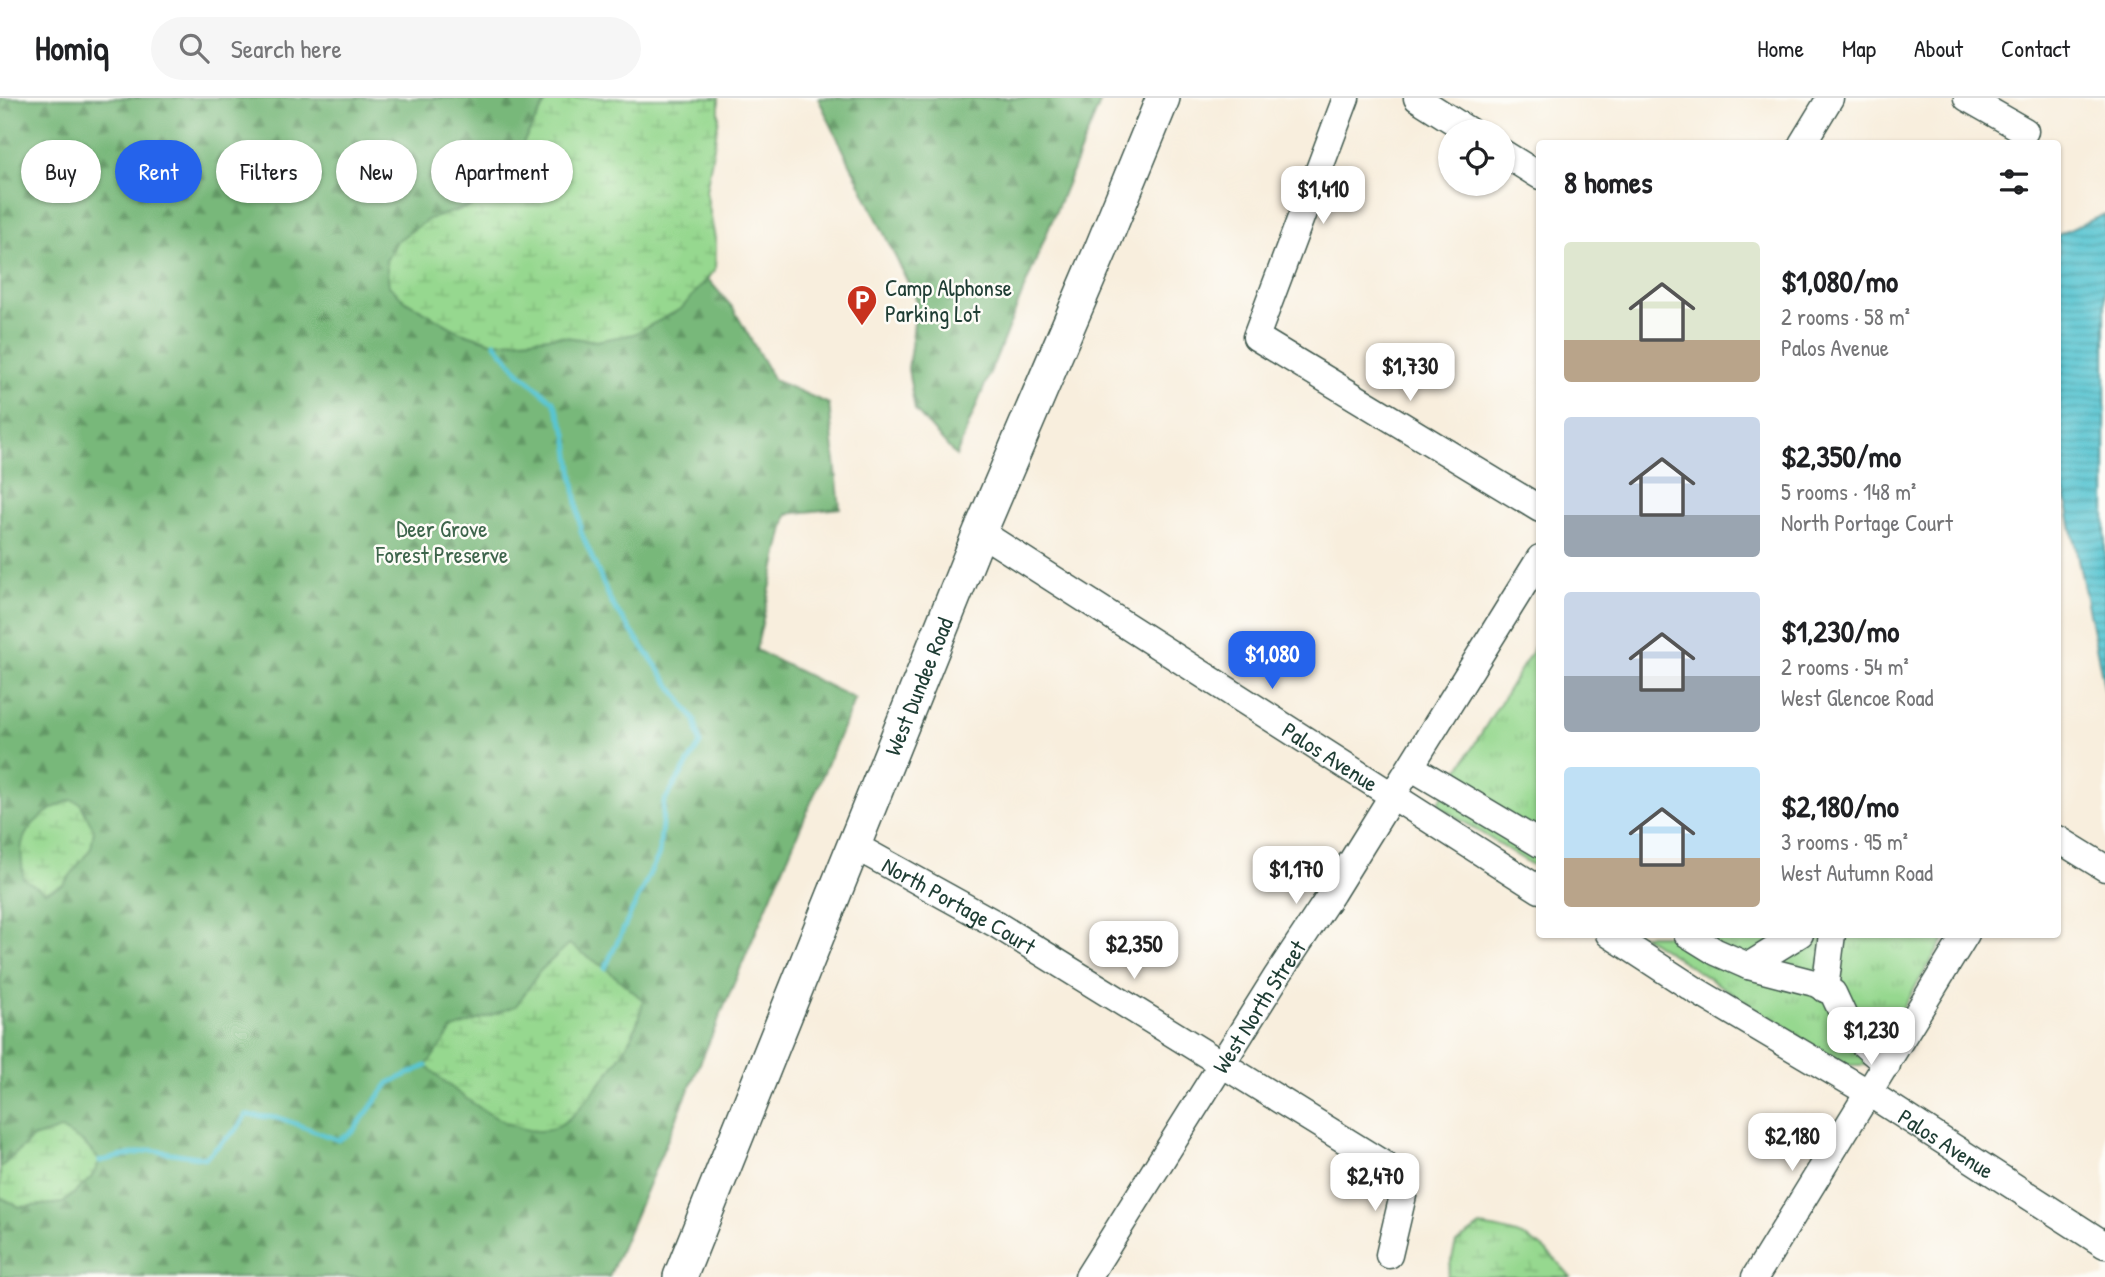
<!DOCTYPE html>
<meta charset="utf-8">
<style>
:root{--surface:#fff;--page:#f6f6f6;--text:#202124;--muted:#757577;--line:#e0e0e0;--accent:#2563eb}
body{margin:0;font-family:"Patrick Hand",sans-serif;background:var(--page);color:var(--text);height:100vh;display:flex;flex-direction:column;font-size:26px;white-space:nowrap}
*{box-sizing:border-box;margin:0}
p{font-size:23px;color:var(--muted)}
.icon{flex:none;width:38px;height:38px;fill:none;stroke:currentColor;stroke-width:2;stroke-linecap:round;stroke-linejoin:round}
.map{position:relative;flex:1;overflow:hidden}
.details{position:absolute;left:1536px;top:42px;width:525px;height:798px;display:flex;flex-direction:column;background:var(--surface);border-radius:7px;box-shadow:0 2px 5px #0004}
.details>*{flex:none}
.banner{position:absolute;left:21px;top:42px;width:665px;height:63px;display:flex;gap:14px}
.tools{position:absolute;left:1438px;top:21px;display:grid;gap:14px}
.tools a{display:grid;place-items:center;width:77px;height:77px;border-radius:50%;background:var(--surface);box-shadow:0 2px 5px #0004;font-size:35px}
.price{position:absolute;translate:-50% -60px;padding:0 16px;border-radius:14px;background:#fff;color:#222;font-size:23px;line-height:46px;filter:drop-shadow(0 2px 4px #0008)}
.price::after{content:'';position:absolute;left:50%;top:42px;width:21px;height:16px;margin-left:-10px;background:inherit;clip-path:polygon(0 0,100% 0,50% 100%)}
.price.on{background:var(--accent);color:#fff}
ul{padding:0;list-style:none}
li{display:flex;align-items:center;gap:21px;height:175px;padding:0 28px}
li span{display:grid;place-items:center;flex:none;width:196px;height:140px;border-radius:7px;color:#555}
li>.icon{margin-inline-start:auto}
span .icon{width:84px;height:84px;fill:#fffc;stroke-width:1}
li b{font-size:30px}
h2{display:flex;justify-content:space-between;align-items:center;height:84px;padding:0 28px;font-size:30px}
.chip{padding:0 24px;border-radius:32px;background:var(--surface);box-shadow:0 2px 5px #0004;font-size:24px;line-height:63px}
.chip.on{background:var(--accent);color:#fff}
header{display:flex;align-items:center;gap:42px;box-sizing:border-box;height:98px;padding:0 35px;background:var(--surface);border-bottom:2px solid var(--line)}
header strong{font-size:33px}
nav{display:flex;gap:38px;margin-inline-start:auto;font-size:24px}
.search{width:490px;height:63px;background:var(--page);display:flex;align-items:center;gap:18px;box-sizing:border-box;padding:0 24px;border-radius:38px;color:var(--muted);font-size:26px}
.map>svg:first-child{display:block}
.grass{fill:url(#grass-tufts);stroke:#5a8a62;stroke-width:2}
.forest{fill:url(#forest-firs);stroke:#4c7a57;stroke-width:2}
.wetland{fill:url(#wetland-marsh);stroke:#5a8a62;stroke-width:2}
.water{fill:url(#water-rules);stroke:#3c8182;stroke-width:2}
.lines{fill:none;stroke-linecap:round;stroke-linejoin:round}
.stream{stroke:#58c5d1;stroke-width:5}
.minor-casing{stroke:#40584d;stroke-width:29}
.major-casing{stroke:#40584d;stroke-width:36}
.minor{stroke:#fff;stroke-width:26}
.major{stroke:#fff;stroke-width:33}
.labels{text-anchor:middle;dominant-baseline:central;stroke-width:5;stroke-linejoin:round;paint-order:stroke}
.poi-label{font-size:23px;fill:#1f3d34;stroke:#fdfcf7;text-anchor:start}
.park-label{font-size:23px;fill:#3d644b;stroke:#fdfcf7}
.street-label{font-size:23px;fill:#1f3d34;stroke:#fdfcf7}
</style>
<header>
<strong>Homiq</strong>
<div class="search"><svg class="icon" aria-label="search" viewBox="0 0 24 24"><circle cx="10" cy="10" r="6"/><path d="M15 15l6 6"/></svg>Search here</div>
<nav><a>Home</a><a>Map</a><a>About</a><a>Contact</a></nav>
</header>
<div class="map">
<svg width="2105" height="1179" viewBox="0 0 2105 1179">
<defs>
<pattern id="grass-tufts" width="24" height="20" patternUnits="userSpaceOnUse" patternTransform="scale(1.75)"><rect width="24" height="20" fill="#96d88f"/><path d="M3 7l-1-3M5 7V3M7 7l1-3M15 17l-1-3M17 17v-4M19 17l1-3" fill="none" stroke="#81ba7c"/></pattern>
<pattern id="forest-firs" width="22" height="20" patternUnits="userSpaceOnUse" patternTransform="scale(1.75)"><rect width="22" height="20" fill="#78b87a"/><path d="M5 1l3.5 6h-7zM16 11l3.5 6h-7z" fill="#629765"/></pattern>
<pattern id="wetland-marsh" width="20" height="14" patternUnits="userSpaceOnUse" patternTransform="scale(1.75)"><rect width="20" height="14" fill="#96d88f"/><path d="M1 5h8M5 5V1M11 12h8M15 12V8" fill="none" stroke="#81ba7c"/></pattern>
<pattern id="water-rules" width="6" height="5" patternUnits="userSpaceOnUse" patternTransform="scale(1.75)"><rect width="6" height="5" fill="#58c5d1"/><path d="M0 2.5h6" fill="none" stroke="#48a1aa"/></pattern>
</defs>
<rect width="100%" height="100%" fill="#fdfcf7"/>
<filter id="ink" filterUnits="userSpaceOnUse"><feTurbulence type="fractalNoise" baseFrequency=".0143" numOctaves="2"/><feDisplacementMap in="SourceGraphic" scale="14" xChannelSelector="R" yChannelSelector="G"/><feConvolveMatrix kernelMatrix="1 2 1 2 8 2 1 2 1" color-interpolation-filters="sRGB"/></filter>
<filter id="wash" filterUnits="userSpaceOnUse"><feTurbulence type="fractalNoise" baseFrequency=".00686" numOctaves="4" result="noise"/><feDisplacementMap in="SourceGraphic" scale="28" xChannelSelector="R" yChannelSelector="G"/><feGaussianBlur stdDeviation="1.57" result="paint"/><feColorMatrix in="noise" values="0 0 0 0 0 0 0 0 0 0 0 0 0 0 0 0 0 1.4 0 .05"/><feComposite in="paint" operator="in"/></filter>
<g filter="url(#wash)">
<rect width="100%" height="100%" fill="#f8eedd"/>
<g class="grass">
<polygon points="1540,540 1540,772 1437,707"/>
<polygon points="1642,837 1947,837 1868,967 1842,967"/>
</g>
<g class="forest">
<polygon points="0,0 548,0 497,92 469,109 429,121 406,203 458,233 495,245 558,238 596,243 680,211 707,180 733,210 774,282 829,306 840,410 787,416 756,552 855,601 609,1179 0,1179 0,1099 20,1109 33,1040 0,1070"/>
<polygon points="818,0 1102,0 956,358 915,312 908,271 917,203"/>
</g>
<g class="wetland">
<polygon points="548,0 719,0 719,20 706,93 716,146 715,172 681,211 634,236 596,243 558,238 495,245 458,233 406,203 389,188 386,163 397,143 429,121 469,109 497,92"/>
<path d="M72,702l8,3 14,27 -3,18 -28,37 -18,7 -22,-14c0,-10 -3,-24 -1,-34 5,-22 31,-38 50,-44z"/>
<path d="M569,846l36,24 38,32c-4,30 -25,62 -44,85 -14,16 -27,36 -47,44 -38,13 -100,-40 -126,-63l27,-37 63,-23 24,-35z"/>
<polygon points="61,1031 84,1045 100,1063 91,1080 63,1105 20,1109 0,1099 0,1070 33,1040"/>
<path d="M1480,1128c45,6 62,16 91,51h-124l9,-34z"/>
</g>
<polygon class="water" points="2105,116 2105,593 2065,397 2058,382 2058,137"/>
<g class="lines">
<g class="stream">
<polyline points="495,245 519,274 554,304 567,336 581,434 612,506 695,622 700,646 664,704 659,756 605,870"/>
<polyline points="100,1063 151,1052 205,1060 237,1031 246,1017 280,1020 338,1042 353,1033 389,985 426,968"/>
</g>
</g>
</g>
<g filter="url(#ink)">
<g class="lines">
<g class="minor-casing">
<g id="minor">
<polyline points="1346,0 1256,239 1540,411"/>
<polyline points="1417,0 1469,33"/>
<polyline points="1967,0 2025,33"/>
<polyline points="1802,46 1830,0"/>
<polyline points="1503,55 1540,78"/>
<path id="s1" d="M980,434l560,358"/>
<polyline points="1411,669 1540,746"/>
<polyline points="2058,741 2105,770"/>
<path id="s2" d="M853,747l141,78 391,242 19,26 -15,64"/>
<path id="s3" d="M1609,836l86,56 174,103 236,152"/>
<polyline points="1687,836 1716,854 1748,868 1818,886 1833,895 1852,936 1887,967"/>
<polyline points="1748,868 1800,836"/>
<polyline points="1825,891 1832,836"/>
<path id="s4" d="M1088,1179l189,-301 55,-83 208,-335"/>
<polyline points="1755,1179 1966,836"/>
</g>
</g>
<g class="major-casing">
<g id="major">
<path id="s5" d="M680,1179l300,-745 122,-285 61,-149"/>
</g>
</g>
<use href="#minor" class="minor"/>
<use href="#major" class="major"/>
</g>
</g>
<defs>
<g id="parking-pin" transform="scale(1.575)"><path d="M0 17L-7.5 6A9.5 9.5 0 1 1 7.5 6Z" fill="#c8321e" stroke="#fdfcf7"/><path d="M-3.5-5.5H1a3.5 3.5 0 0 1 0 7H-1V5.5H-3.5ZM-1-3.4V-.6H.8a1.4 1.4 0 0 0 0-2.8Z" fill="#fff"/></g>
</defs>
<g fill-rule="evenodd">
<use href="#parking-pin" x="862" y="202"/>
</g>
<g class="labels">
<g class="poi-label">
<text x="885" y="189">Camp Alphonse<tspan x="885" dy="26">Parking Lot</tspan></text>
</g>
<g class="park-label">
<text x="442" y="430">Deer Grove<tspan x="442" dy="26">Forest Preserve</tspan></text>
</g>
<g class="street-label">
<text stroke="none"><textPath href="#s5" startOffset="637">West Dundee Road</textPath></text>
<text stroke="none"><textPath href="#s1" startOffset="416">Palos Avenue</textPath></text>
<text stroke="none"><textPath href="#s2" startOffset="122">North Portage Court</textPath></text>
<text stroke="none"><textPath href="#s4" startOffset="320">West North Street</textPath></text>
<text stroke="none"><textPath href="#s3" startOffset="397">Palos Avenue</textPath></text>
</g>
</g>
</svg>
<div class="tools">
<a><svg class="icon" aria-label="locate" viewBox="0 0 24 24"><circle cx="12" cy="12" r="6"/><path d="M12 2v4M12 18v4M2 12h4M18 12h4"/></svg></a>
</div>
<b class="price" style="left:1323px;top:128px">$1,410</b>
<b class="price" style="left:1410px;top:305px">$1,730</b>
<b class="price on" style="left:1272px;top:593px">$1,080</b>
<b class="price" style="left:1296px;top:808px">$1,170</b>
<b class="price" style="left:1134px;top:883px">$2,350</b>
<b class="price" style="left:1871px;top:969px">$1,230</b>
<b class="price" style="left:1792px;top:1075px">$2,180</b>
<b class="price" style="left:1375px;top:1115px">$2,470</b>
<div class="banner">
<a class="chip">Buy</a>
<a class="chip on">Rent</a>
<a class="chip">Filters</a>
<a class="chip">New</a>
<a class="chip">Apartment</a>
</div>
<section class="details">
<h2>8 homes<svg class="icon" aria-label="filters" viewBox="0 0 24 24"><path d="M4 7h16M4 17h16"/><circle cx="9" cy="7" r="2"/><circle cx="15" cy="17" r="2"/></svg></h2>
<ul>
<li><span style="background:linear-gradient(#dfe7d0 70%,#b9a48a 0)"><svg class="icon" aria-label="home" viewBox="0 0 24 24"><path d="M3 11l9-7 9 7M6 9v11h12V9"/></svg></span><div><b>$1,080/mo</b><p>2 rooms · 58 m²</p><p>Palos Avenue</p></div></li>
<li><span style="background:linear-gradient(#c9d6e8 70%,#9aa5b1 0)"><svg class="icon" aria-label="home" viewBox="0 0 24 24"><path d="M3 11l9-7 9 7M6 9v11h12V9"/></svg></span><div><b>$2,350/mo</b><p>5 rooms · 148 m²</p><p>North Portage Court</p></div></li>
<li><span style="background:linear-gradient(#c9d6e8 60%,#9aa5b1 0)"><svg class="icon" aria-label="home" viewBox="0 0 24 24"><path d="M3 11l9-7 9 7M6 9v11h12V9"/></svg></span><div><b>$1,230/mo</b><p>2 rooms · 54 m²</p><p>West Glencoe Road</p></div></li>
<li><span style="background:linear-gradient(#bfe0f5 65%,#b9a48a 0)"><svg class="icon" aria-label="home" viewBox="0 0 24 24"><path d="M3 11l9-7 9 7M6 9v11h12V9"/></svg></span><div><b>$2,180/mo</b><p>3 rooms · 95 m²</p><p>West Autumn Road</p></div></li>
</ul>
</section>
</div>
